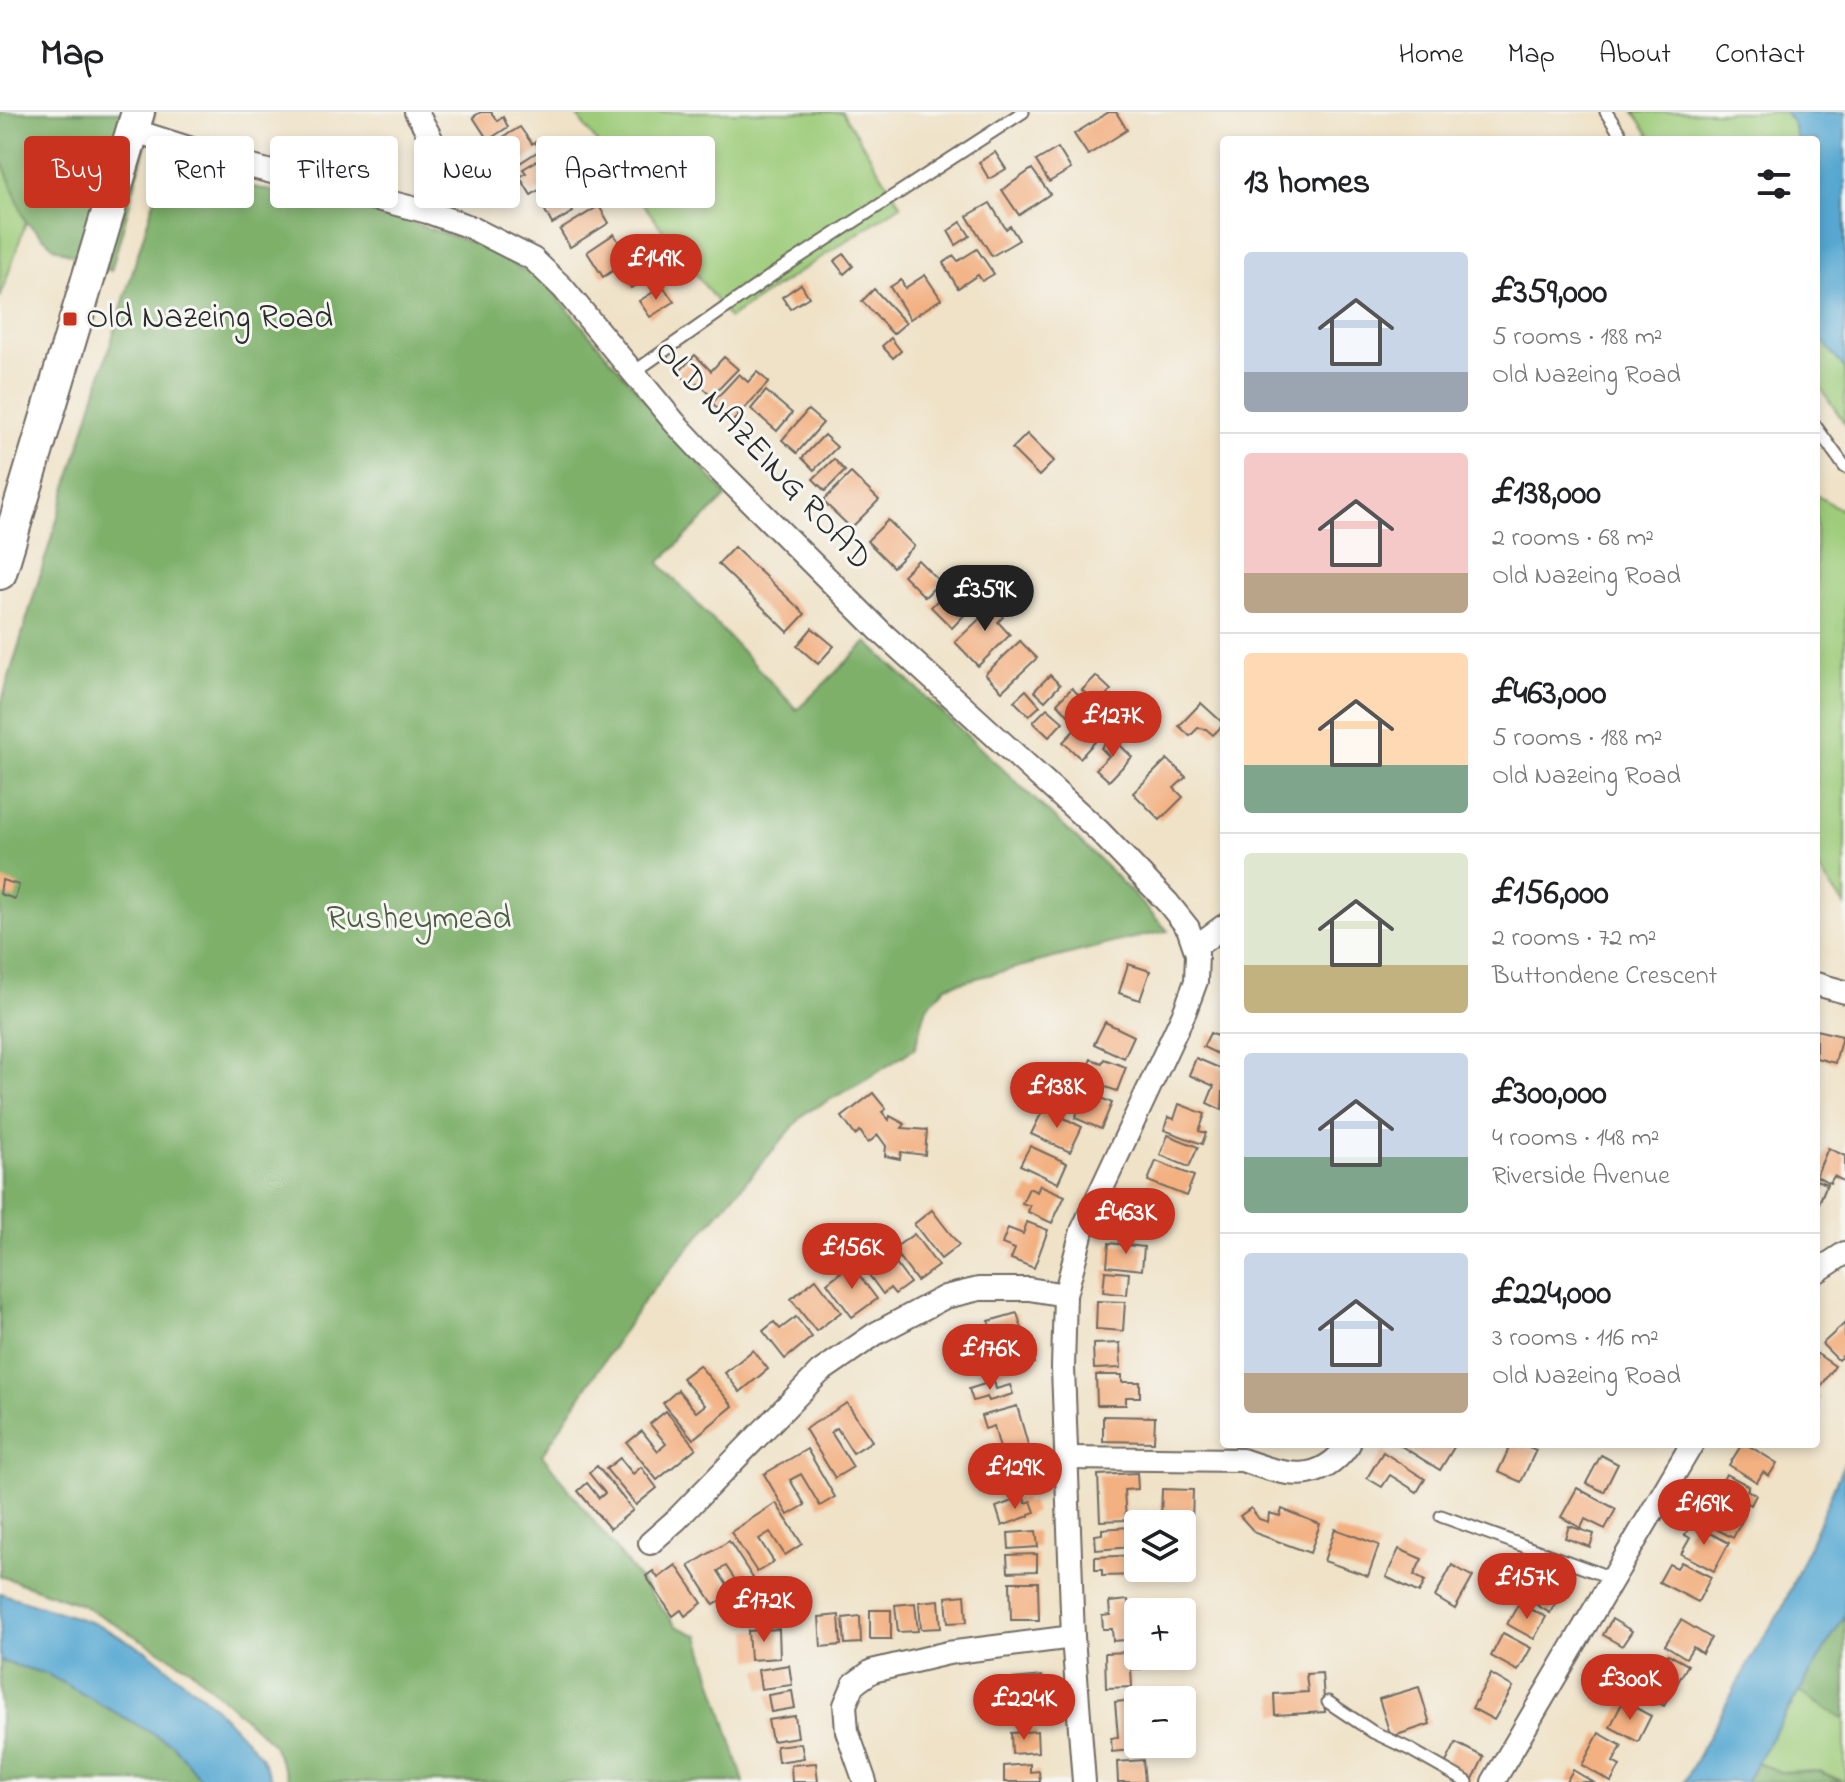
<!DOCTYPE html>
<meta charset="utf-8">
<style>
:root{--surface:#fff;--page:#f6f6f6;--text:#202124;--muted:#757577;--line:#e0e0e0;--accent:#c8321e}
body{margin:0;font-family:"Indie Flower",sans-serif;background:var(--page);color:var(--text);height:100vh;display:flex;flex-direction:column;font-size:30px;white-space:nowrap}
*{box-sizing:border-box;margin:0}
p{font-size:26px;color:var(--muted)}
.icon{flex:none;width:44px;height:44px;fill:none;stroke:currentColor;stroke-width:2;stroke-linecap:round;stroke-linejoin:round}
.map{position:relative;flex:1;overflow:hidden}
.sheet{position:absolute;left:1220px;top:24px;width:600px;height:1312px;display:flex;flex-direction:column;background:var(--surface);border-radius:8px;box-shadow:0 4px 12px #0003}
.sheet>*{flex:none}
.top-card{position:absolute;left:24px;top:24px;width:760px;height:72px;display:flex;gap:16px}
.controls{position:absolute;left:1124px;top:1398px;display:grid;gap:16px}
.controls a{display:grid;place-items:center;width:72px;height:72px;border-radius:8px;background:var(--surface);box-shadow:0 4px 12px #0003;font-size:40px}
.price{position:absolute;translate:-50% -68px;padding:0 18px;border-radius:28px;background:var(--accent);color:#fff;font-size:26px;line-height:52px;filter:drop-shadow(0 2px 4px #0008)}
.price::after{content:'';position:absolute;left:50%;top:48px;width:24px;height:18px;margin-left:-12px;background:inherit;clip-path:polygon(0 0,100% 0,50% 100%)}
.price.active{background:#222;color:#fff}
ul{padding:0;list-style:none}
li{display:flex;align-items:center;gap:24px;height:200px;padding:0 24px}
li+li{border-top:2px solid var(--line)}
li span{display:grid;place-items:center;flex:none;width:224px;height:160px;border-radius:8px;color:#555}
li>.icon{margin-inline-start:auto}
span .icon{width:96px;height:96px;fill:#fffc;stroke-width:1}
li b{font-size:34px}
h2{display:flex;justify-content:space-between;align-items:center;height:96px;padding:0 24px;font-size:34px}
.tag{padding:0 28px;border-radius:8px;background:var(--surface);box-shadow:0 4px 12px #0003;font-size:28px;line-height:72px}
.tag.active{background:var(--accent);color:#fff}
header{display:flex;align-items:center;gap:48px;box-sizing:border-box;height:112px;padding:0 40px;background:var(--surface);border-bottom:2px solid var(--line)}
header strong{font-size:38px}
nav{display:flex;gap:44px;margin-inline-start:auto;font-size:28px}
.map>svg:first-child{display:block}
.green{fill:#9ecc7a;stroke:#647c52;stroke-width:2}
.forest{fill:#7eb06a;stroke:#546e4a;stroke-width:2}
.water{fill:#57a8d2;stroke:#416a7e;stroke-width:2}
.building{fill:#f3b081}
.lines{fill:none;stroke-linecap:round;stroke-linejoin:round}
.service-casing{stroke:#706b62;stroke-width:15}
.minor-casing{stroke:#706b62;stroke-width:26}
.secondary-casing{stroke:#706b62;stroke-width:36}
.service{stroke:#fff;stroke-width:11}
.minor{stroke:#fff;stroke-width:22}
.secondary{stroke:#fff;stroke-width:32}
.poi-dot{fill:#c8321e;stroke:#f6f6f2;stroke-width:3}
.labels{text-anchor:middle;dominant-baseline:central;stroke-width:6;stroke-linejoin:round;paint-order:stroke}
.poi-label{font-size:34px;fill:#2b2b2b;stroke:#f6f6f2;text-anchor:start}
.street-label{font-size:34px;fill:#2b2b2b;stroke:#f6f6f2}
.park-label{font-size:34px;fill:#4e5b43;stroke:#f6f6f2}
</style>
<header>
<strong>Map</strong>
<nav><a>Home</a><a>Map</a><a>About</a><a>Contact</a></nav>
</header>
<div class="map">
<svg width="1845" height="1670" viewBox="0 0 1845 1670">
<rect width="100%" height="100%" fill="#f6f6f2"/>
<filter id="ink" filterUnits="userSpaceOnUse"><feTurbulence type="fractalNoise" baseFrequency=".0125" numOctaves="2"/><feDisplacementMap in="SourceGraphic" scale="16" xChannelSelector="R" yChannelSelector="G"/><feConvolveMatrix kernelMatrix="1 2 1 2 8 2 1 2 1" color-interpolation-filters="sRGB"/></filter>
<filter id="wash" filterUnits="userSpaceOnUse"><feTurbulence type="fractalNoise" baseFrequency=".006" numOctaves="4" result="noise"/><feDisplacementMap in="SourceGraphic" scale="32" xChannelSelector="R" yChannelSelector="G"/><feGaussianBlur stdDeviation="1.8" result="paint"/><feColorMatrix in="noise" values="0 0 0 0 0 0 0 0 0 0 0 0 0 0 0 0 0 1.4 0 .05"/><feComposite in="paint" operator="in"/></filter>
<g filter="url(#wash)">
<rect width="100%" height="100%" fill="#efe2c7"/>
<g class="green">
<polygon points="574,0 842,0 901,93 729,206"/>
<polygon points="1634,0 1845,0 1845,312 1816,269 1816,28 1653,28"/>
<polygon points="0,44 26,110 0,186"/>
<polygon points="1816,383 1845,400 1845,794 1816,754"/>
<polygon points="1799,1580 1845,1608 1845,1670 1819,1659 1780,1660 1757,1650"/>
</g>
<g class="forest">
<polygon points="0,0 155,0 111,159 55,136 26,110 0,44"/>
<polygon points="164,56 398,106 479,133 545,170 727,384 659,451 797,598 867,530 1106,754 1168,819 1120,829 946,874 927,895 915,936 861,971 805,1001 644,1188 542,1343 676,1514 699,1524 744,1670 290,1670 272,1631 189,1556 82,1493 0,1464 0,595"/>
<polygon points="1845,1503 1845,1608 1799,1580"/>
<polygon points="0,1549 47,1562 173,1633 203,1670 0,1670"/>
<polygon points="1757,1650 1780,1660 1819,1659 1841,1670 1745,1670"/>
</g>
<g class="water">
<polygon points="1784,0 1845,0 1845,258 1816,220 1816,28 1797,28 1793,11"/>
<polygon points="1845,1349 1845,1503 1745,1670 1684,1670 1754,1541 1782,1497"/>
<polygon points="0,1481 99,1513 148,1540 211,1591 260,1643 273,1670 203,1670 173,1633 47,1562 0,1549"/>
</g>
<g id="blocks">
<g class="building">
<polygon points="481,0 491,0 497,9 503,5 508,15 488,28 473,5"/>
<polygon points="1109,0 1116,0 1127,18 1088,43 1074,22"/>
<polygon points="520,15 532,32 535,30 540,38 515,54 498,28"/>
<polygon points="1058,36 1071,57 1049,70 1036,49"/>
<polygon points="995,40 1006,57 989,67 979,50"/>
<polygon points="545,44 558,66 531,83 520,65 526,61 523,57"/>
<polygon points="1032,57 1050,82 1019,103 1002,78"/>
<polygon points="562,79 573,100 552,112 541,91"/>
<polygon points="990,91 1006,117 1010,114 1019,128 992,144 967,104"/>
<polygon points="599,94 609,111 570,135 560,118"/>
<polygon points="961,110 970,124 956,133 948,119"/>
<polygon points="614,122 620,132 627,127 637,143 603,165 587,140"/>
<polygon points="977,137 994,162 982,169 978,163 958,176 943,151 954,144 958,149"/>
<polygon points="654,138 664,153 631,176 621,161"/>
<polygon points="844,142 853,154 844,162 834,149"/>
<polygon points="925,163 941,187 910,207 890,175 901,168 905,176"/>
<polygon points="801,172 809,185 790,197 782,185"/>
<polygon points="663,174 674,190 650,205 639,189"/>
<polygon points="874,177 906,211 893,222 862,189"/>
<polygon points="891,226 901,239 893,246 882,234"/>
<polygon points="695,243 711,259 724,245 738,257 712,284 698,271 694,275 678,261"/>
<polygon points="757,260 769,270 732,310 712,291 739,262 748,270"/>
<polygon points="766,279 792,301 777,319 751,297"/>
<polygon points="808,298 823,311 797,341 782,328"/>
<polygon points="1027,322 1054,349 1039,364 1012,337"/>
<polygon points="824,323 837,335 814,358 802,346"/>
<polygon points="834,347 845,359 825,379 813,367"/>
<polygon points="851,361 879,388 851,416 823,389"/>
<polygon points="888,408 914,434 893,455 867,429"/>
<polygon points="734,435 805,502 788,520 718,452"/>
<polygon points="918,448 940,470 925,485 903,463"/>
<polygon points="949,477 970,497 952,516 931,495"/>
<polygon points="1003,478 1009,485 995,497 1003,505 998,510 1010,523 978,554 955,530 988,499 985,496"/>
<polygon points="812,516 834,534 818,552 797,534"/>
<polygon points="1020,529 1037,546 1002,579 985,562"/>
<polygon points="1050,563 1060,573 1045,589 1034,579"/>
<polygon points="1096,564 1111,578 1097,593 1082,578"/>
<polygon points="1072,576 1091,596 1082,606 1076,599 1070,605 1057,591"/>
<polygon points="1026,578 1040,594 1029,604 1014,589"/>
<polygon points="1201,591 1224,612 1213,623 1206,617 1198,616 1190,624 1179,614"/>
<polygon points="1047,596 1063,610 1049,625 1033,610"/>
<polygon points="1090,602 1106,618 1080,646 1063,630"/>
<polygon points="1112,625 1132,645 1109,669 1096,657 1109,644 1101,636"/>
<polygon points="1167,647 1186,665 1174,676 1183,685 1160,708 1133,681"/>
<polygon points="2,768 19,773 15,787 0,782"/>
<polygon points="1128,852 1150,859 1140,888 1119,881"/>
<polygon points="1105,910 1134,924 1124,946 1094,932"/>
<polygon points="1816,918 1842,924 1835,951 1816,946"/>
<polygon points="1210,921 1224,927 1224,945 1203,935"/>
<polygon points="1196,946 1224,958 1222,998 1207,991 1214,974 1189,963"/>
<polygon points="1091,947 1102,951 1104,947 1126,955 1117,979 1094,971 1096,965 1085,961"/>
<polygon points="873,981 886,997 882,1000 889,1008 890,1004 905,1012 902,1016 927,1018 925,1043 901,1040 900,1047 885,1044 886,1034 878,1023 868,1031 860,1019 855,1023 842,1005"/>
<polygon points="1090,981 1112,991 1101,1017 1075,1006 1079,997 1074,995 1079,983 1087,987"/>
<polygon points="1179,992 1205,1002 1199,1019 1206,1021 1202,1032 1164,1018 1168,1005 1174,1007"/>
<polygon points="1044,996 1082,1015 1070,1040 1031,1022"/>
<polygon points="1168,1023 1198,1035 1189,1055 1160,1043"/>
<polygon points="1030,1034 1067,1051 1058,1071 1020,1053"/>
<polygon points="1828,1036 1845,1044 1845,1070 1834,1064 1830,1071 1816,1064"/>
<polygon points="1156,1049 1194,1064 1186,1084 1148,1069"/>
<polygon points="1816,1068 1827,1072 1816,1098"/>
<polygon points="1040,1073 1065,1084 1052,1111 1028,1100 1030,1094 1022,1091 1029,1076 1037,1080"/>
<polygon points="1131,1084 1164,1099 1152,1124 1120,1109"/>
<polygon points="932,1098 959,1133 941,1147 914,1112"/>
<polygon points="1027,1110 1048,1118 1034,1156 1011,1147 1015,1137 1002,1132 1008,1116 1023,1122"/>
<polygon points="914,1122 938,1154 917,1169 893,1137"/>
<polygon points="1109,1131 1144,1135 1142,1158 1107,1154"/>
<polygon points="887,1140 910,1171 895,1182 890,1176 883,1182 869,1163 875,1159 870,1153"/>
<polygon points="851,1152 877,1187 852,1205 827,1171"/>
<polygon points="1105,1159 1129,1161 1127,1183 1103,1180"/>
<polygon points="816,1167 841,1200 816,1219 791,1187"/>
<polygon points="1097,1189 1125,1190 1123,1219 1096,1217"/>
<polygon points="1017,1201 1025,1226 997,1234 989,1209"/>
<polygon points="796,1205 812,1225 785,1247 763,1219 774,1210 780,1217"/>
<polygon points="1845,1211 1845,1242 1838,1248 1822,1232"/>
<polygon points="1027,1229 1034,1251 999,1261 993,1239"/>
<polygon points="1120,1231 1121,1256 1094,1257 1093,1232"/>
<polygon points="753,1238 768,1257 740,1280 725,1261"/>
<polygon points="1816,1241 1835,1254 1816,1282 1821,1285 1816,1294"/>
<polygon points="699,1253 733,1294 693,1327 663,1291 678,1278 696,1300 705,1293 682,1266"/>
<polygon points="1096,1263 1122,1263 1122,1270 1140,1270 1140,1285 1126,1285 1126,1293 1097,1293"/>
<polygon points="994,1269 996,1277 1010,1273 1013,1282 989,1289 987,1285 973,1289 969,1277"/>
<polygon points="847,1291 872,1329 853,1341 837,1316 831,1320 853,1355 835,1366 805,1317"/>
<polygon points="1017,1294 1029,1336 1002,1344 994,1314 985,1317 981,1304"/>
<polygon points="666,1299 696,1336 657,1368 627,1331 642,1319 658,1339 666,1332 650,1312"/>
<polygon points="1103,1304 1155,1305 1154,1330 1103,1329"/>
<polygon points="1398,1332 1456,1332 1440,1358"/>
<polygon points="1511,1332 1522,1332 1536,1338 1521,1370 1498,1360"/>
<polygon points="1742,1332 1746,1332 1777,1351 1769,1364 1763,1360 1757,1370 1729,1353"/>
<polygon points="807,1337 835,1385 820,1394 801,1362 790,1368 805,1393 788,1403 764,1362"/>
<polygon points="1383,1340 1425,1367 1417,1380 1390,1363 1382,1375 1367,1366"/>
<polygon points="1601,1343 1618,1352 1604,1380 1586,1371"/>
<polygon points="620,1346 633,1362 641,1355 657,1376 636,1393 606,1357"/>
<polygon points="1029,1348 1036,1369 1017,1375 1010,1354"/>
<polygon points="597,1354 633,1398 610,1417 578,1379 587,1371 599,1386 605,1381 589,1361"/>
<polygon points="1137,1361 1138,1377 1124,1378 1126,1408 1100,1409 1098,1363"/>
<polygon points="1726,1362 1749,1374 1747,1378 1756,1383 1751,1393 1719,1376"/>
<polygon points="1577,1376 1616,1397 1605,1417 1585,1407 1581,1416 1561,1405"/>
<polygon points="1162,1377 1193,1378 1192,1410 1161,1409"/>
<polygon points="1023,1385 1026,1391 1031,1389 1035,1400 1029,1402 1029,1404 1002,1414 996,1395"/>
<polygon points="1711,1385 1745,1403 1733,1426 1699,1408"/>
<polygon points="776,1391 802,1432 785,1443 770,1420 759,1427 774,1450 757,1460 731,1420"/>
<polygon points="1251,1396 1259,1407 1268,1410 1269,1401 1280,1404 1282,1397 1320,1412 1310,1441 1255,1421 1240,1404"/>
<polygon points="1691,1411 1729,1431 1714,1459 1681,1442 1690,1426 1685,1423"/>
<polygon points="1569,1414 1594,1422 1590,1435 1565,1426"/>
<polygon points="1129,1415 1131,1435 1096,1438 1095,1423 1102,1422 1102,1417"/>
<polygon points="1335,1417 1379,1433 1368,1464 1324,1449"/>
<polygon points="1036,1419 1038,1435 1009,1437 1008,1421"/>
<polygon points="729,1429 753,1466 740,1475 726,1454 718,1459 732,1481 714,1493 689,1454"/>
<polygon points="1399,1437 1422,1447 1414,1463 1425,1469 1419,1481 1386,1465"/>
<polygon points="1037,1442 1037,1459 1008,1460 1007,1443"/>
<polygon points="1138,1443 1139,1463 1102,1464 1102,1458 1095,1458 1095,1445"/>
<polygon points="1681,1450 1711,1465 1698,1490 1659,1470 1669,1452 1677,1456"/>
<polygon points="1553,1452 1571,1464 1563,1478 1545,1466"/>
<polygon points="676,1453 702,1491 685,1504 681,1498 673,1504 646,1464 653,1459 658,1466"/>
<polygon points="1452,1453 1473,1465 1455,1497 1435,1485"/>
<polygon points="1533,1465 1561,1481 1550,1501 1522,1484"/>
<polygon points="1010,1470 1038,1470 1039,1508 1011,1508"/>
<polygon points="965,1483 967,1510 948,1511 946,1485"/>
<polygon points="939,1488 941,1516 921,1517 919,1490"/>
<polygon points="1128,1488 1130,1510 1136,1509 1138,1527 1113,1529 1112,1517 1103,1517 1102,1504 1110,1503 1109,1490"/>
<polygon points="915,1491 918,1519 898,1520 895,1493"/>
<polygon points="1519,1491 1546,1505 1534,1527 1507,1512"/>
<rect x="870" y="1498" width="21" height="29"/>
<polygon points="839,1503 841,1533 821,1535 819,1505"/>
<polygon points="860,1504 861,1531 845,1532 843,1506"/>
<polygon points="1612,1507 1632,1519 1622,1534 1603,1523"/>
<polygon points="1681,1508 1711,1526 1702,1541 1693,1535 1686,1546 1665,1533"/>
<polygon points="779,1517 780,1546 750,1548 748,1519"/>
<polygon points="1503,1521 1531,1536 1518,1559 1491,1544"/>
<polygon points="1138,1534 1141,1557 1131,1557 1132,1575 1106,1576 1105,1541 1128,1540 1128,1535"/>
<polygon points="1668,1542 1688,1553 1664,1594 1626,1573 1641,1548 1659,1558"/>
<polygon points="789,1553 792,1573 761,1577 758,1558"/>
<polygon points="1322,1561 1325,1600 1275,1603 1274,1582 1308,1580 1306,1562"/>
<polygon points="1491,1562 1513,1575 1494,1608 1472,1596"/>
<polygon points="1042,1564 1046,1600 1016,1603 1013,1567"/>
<polygon points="1419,1575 1430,1612 1391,1625 1379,1587"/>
<polygon points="792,1579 795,1596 771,1600 768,1583"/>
<polygon points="1135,1588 1139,1637 1112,1640 1111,1626 1118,1625 1115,1590"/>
<polygon points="1623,1589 1651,1604 1638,1630 1610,1615"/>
<polygon points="795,1604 798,1625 772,1629 768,1608"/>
<polygon points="1037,1619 1038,1640 1012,1642 1011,1621"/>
<polygon points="1599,1621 1622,1634 1613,1650 1620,1654 1611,1670 1582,1653"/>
<polygon points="801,1631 804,1646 778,1650 776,1634"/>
<polygon points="1456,1631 1484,1645 1472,1669 1444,1654"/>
<polygon points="1143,1648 1145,1670 1118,1670 1117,1650"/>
<polygon points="816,1651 818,1670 792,1670 791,1653"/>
<polygon points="1030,1652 1030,1660 1039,1659 1040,1670 1004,1670 1004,1654"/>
<polygon points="1573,1658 1593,1670 1566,1670"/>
</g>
</g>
</g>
<g filter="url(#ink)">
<use href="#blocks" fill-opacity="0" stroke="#706b62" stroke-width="2"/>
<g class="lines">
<g class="service-casing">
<g id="service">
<polyline points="1606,0 1624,28"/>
<polyline points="634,260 778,159 1023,0"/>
<polyline points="1816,315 1845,355"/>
<polyline points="1441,1404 1612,1466"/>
<polyline points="1328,1590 1373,1620 1409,1637 1467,1670"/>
</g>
</g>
<g class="minor-casing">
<g id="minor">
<path d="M416,0c24,39 31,57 12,100"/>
<polyline points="132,18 229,49 428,100 470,115 533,147 563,176 675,311 717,356 880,519 1099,719 1168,791 1188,816 1197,842 1196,869 1185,899 1082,1119 1065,1183 1063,1256 1073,1525 1084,1670"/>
<polyline points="1195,835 1224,814"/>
<polyline points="1816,872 1845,880"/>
<polyline points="1816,1160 1845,1141"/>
<path d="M1067,1346l175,2c43,15 77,27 107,-16"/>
<polyline points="650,1431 676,1408 820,1260 875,1222 945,1185 979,1177 1029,1177 1065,1183"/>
<polyline points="865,1670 847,1619 845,1593 854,1572 872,1559 948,1541 1073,1525"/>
<polyline points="1493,1670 1692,1332"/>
</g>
</g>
<g class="secondary-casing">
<polyline id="secondary" points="0,461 138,0"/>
</g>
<use href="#service" class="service"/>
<use href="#minor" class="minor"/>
<use href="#secondary" class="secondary"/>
</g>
</g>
<rect class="poi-dot" x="62" y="199" width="16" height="16" rx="4"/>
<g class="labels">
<g class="poi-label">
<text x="86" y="207">Old Nazeing Road</text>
</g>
<g class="street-label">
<text transform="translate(762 344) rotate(47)">OLD NAZEING ROAD</text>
</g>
<g class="park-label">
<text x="419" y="808">Rusheymead</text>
</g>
</g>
</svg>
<div class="controls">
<a><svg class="icon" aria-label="layers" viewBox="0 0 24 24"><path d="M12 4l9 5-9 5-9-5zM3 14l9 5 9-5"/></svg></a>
<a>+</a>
<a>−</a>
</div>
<b class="price" style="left:656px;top:190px">£149K</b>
<b class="price active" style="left:985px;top:521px">£359K</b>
<b class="price" style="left:1113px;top:647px">£127K</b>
<b class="price" style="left:1057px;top:1018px">£138K</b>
<b class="price" style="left:1126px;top:1144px">£463K</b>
<b class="price" style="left:852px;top:1179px">£156K</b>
<b class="price" style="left:990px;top:1280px">£176K</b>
<b class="price" style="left:1015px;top:1399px">£129K</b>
<b class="price" style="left:1704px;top:1435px">£169K</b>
<b class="price" style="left:1527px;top:1509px">£157K</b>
<b class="price" style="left:764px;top:1532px">£172K</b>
<b class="price" style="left:1630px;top:1610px">£300K</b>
<b class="price" style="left:1024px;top:1630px">£224K</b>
<div class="top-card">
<a class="tag active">Buy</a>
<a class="tag">Rent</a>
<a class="tag">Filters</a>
<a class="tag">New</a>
<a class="tag">Apartment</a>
</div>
<section class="sheet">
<h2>13 homes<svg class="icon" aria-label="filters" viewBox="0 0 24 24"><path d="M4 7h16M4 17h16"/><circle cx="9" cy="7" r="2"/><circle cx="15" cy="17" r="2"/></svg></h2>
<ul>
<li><span style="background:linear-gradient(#c9d6e8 75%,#9aa5b1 0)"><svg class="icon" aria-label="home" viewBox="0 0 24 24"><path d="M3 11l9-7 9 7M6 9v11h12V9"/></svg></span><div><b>£359,000</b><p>5 rooms · 188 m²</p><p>Old Nazeing Road</p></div></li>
<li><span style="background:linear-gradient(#f6c9c9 75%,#b9a48a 0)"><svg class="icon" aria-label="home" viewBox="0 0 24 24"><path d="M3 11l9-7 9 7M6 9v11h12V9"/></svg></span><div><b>£138,000</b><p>2 rooms · 68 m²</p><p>Old Nazeing Road</p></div></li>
<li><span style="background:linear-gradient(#ffd9b3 70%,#7fa58c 0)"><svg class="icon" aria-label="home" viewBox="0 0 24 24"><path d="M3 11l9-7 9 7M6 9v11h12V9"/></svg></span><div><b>£463,000</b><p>5 rooms · 188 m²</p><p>Old Nazeing Road</p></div></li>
<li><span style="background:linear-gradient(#dfe7d0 70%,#c2b280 0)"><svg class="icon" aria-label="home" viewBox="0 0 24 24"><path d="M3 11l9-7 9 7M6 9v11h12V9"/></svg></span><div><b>£156,000</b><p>2 rooms · 72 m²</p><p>Buttondene Crescent</p></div></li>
<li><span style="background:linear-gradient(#c9d6e8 65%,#7fa58c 0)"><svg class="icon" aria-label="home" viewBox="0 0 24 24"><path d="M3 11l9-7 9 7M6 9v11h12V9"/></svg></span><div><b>£300,000</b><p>4 rooms · 148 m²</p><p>Riverside Avenue</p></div></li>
<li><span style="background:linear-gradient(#c9d6e8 75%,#b9a48a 0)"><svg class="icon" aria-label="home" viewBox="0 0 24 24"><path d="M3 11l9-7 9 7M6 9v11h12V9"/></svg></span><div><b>£224,000</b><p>3 rooms · 116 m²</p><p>Old Nazeing Road</p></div></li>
</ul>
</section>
</div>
